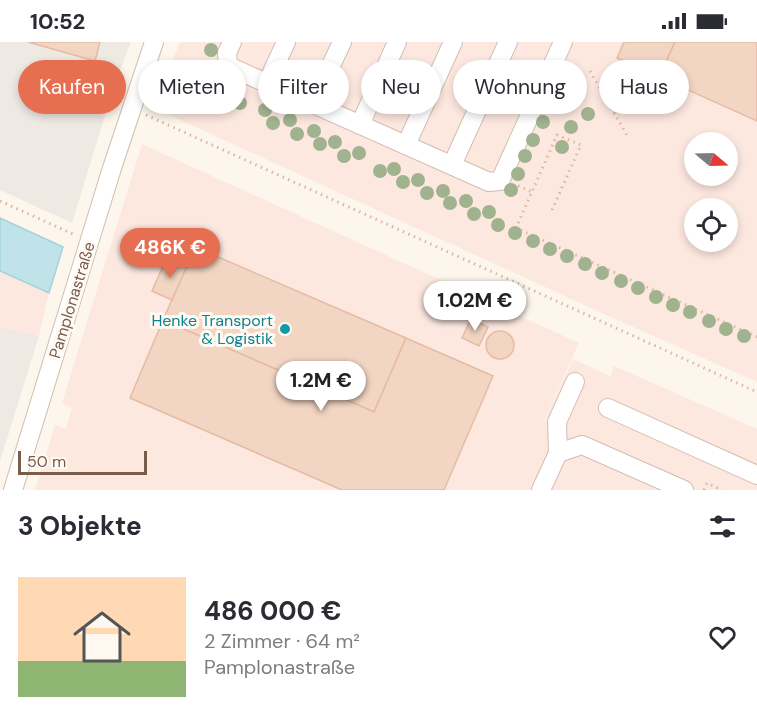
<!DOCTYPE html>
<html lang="de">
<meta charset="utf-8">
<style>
:root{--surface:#fff;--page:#f7f7f7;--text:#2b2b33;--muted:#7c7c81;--accent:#e76f51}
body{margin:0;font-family:"DM Sans",sans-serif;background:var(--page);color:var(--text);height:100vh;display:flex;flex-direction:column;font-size:22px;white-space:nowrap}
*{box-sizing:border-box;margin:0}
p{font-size:20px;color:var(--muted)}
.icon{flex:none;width:33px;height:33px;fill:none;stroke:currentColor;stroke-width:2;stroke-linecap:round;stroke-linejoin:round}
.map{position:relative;height:448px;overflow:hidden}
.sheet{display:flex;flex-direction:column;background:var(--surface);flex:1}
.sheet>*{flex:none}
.guide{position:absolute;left:18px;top:18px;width:722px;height:54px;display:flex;gap:12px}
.needle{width:39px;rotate:109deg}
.tools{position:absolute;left:684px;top:90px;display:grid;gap:12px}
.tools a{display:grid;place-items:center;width:54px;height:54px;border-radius:50%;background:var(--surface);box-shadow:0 3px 9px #0003;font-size:30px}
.scale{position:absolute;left:18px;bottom:15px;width:129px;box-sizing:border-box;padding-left:6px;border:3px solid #7a5c4d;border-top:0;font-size:16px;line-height:21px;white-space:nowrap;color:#7a5c4d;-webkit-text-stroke:4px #fffaf3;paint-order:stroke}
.price{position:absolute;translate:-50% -51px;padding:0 14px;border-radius:21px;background:#fff;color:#222;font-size:20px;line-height:39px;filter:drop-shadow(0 2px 3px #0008)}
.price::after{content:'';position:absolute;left:50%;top:36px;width:18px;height:14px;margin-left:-9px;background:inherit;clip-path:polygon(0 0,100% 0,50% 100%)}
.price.active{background:var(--accent);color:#fff}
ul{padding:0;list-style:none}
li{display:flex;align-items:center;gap:18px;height:150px;padding:0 18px}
li span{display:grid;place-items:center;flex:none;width:168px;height:120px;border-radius:0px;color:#555}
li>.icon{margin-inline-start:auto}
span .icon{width:72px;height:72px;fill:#fffc;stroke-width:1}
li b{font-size:26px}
h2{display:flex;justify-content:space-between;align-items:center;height:72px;padding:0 18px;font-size:26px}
.tag{padding:0 21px;border-radius:27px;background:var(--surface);box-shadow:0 3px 9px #0003;font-size:21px;line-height:54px}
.tag.active{background:var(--accent);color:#fff}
.status{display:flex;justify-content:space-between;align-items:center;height:42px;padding:0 30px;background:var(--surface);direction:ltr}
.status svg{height:16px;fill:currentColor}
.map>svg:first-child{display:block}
.commercial{fill:#fde8e0;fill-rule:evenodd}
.industrial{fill:#efe9e4}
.water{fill:#bfe3e8;stroke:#a5d3da;stroke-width:1.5}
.building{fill:#f3d5c3;stroke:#e6bba3;stroke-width:1.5}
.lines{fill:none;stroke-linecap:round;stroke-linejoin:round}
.minor-casing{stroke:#d1beb0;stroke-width:20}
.path{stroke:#d9b8a5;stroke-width:3;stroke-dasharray:1.5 4.5;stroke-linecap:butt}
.minor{stroke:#fff;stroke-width:18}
.tree{fill:#a0b28e}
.culture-dot{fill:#0f9aa8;stroke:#fffaf3;stroke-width:2}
.labels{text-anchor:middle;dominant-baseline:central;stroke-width:6;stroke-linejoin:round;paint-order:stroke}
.street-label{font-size:16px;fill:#7a5c4d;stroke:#fffaf3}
.culture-label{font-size:16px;fill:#0d838f;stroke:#fffaf3;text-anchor:end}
</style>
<div class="status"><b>10:52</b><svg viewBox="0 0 49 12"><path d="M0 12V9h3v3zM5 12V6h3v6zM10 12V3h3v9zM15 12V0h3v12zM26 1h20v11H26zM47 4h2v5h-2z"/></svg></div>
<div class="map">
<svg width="757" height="448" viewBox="0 0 757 448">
<rect width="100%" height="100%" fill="#fdf6ec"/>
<g class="commercial">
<path d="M180,0h577v340l-164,-73 -439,-201zM694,100h34v34h-34zM694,166h34v34h-34z"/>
<polygon points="142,102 579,301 527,417 573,317 610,334 614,324 757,387 757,448 35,448 55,383 66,387 72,366 62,361"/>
<polygon points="0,229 49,251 39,294 0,285"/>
</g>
<g class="industrial">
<polygon points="0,0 131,0 116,38 72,181 0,148"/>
<polygon points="0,285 39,294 0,419"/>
</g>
<polygon class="water" points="0,176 63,205 49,251 0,229"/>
<g class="building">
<polygon points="28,0 100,0 95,19"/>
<polygon points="624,0 675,0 659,35 617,16"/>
<polygon points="675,0 757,0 757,79 659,35"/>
<polygon points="195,205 406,296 374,370 163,278"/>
<polygon points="167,215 187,224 172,258 152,249"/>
<polygon points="471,277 488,285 479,304 462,296"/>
<polygon points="163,278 374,370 406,296 493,334 444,448 342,448 130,356"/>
<circle cx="500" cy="303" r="14"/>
</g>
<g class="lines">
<g class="minor-casing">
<g id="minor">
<polyline points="232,0 227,11 228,24 489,140 500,139 563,0"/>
<polyline points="267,41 286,0"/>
<polyline points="313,62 342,0"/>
<polyline points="360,83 397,0"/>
<polyline points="406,103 453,0"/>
<polyline points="452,123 508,0"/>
<polyline points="608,366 757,433"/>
<polyline points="558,411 557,380 575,340"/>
<polyline points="13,448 112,126 154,0"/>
<polyline points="541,448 558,411 582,403 684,448"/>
</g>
</g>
<g class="path">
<polyline points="590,29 628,95"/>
<polyline points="146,73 757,350"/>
<polyline points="518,144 532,150"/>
<polyline points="0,159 75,193"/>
<polyline points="552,168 581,103 557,93 516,186 757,295"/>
<polyline points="704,448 707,441 722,448"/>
</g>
<use href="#minor" class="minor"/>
</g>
<g class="tree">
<circle cx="211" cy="8" r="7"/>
<circle cx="196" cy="36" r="7"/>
<circle cx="180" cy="38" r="7"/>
<circle cx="218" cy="46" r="7"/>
<circle cx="556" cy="47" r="7"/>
<circle cx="579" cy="49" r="7"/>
<circle cx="203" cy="50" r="7"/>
<circle cx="240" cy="61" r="7"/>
<circle cx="549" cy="63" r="7"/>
<circle cx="265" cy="68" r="7"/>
<circle cx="588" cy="72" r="7"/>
<circle cx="290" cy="78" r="7"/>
<circle cx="543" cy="80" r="7"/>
<circle cx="273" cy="81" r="7"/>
<circle cx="571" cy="85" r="7"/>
<circle cx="314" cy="89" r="7"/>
<circle cx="297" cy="92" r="7"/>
<circle cx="533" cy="98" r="7"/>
<circle cx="335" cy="100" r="7"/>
<circle cx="320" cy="102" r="7"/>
<circle cx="562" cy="105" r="7"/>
<circle cx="359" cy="111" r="7"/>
<circle cx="344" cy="114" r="7"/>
<circle cx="525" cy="114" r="7"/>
<circle cx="394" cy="127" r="7"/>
<circle cx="380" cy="129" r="7"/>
<circle cx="518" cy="132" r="7"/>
<circle cx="418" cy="138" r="7"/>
<circle cx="403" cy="140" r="7"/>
<circle cx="511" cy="148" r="7"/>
<circle cx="443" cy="149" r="7"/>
<circle cx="427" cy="151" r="7"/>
<circle cx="466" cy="159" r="7"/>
<circle cx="450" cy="161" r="7"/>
<circle cx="489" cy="170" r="7"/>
<circle cx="474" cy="172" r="7"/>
<circle cx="498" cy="183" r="7"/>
<circle cx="515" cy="191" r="7"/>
<circle cx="533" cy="199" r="7"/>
<circle cx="550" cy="207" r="7"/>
<circle cx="567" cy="214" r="7"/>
<circle cx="585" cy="222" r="7"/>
<circle cx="602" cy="231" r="7"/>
<circle cx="621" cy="239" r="7"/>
<circle cx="638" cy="246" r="7"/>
<circle cx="656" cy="255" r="7"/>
<circle cx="673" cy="263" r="7"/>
<circle cx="690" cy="270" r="7"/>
<circle cx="709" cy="279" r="7"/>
<circle cx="726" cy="287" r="7"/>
<circle cx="744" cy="294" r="7"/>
</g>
<circle class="culture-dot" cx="285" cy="287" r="6"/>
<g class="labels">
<g class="street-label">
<text transform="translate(72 258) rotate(-73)">Pamplonastraße</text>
</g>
<g class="culture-label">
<text x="273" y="278">Henke Transport<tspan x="273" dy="18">&amp; Logistik</tspan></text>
</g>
</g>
</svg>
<div class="tools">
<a><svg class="needle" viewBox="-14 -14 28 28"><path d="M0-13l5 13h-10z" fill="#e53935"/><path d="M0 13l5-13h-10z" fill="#7c7c81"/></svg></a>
<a><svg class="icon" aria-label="locate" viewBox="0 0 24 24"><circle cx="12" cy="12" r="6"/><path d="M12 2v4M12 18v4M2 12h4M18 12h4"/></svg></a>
</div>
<div class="scale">50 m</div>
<b class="price active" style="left:170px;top:237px">486K €</b>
<b class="price" style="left:475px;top:290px">1.02M €</b>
<b class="price" style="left:321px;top:370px">1.2M €</b>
<div class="guide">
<a class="tag active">Kaufen</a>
<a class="tag">Mieten</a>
<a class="tag">Filter</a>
<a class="tag">Neu</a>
<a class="tag">Wohnung</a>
<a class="tag">Haus</a>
</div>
</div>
<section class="sheet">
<h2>3 Objekte<svg class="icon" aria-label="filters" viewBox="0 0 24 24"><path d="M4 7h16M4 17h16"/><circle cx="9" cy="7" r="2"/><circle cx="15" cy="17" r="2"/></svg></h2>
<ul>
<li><span style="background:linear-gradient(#ffd9b3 70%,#8fb573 0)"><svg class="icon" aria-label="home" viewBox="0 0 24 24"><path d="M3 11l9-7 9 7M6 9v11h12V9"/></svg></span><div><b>486 000 €</b><p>2 Zimmer · 64 m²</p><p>Pamplonastraße</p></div><svg class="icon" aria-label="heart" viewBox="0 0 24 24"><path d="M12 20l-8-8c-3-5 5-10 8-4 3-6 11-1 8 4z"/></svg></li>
</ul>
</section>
